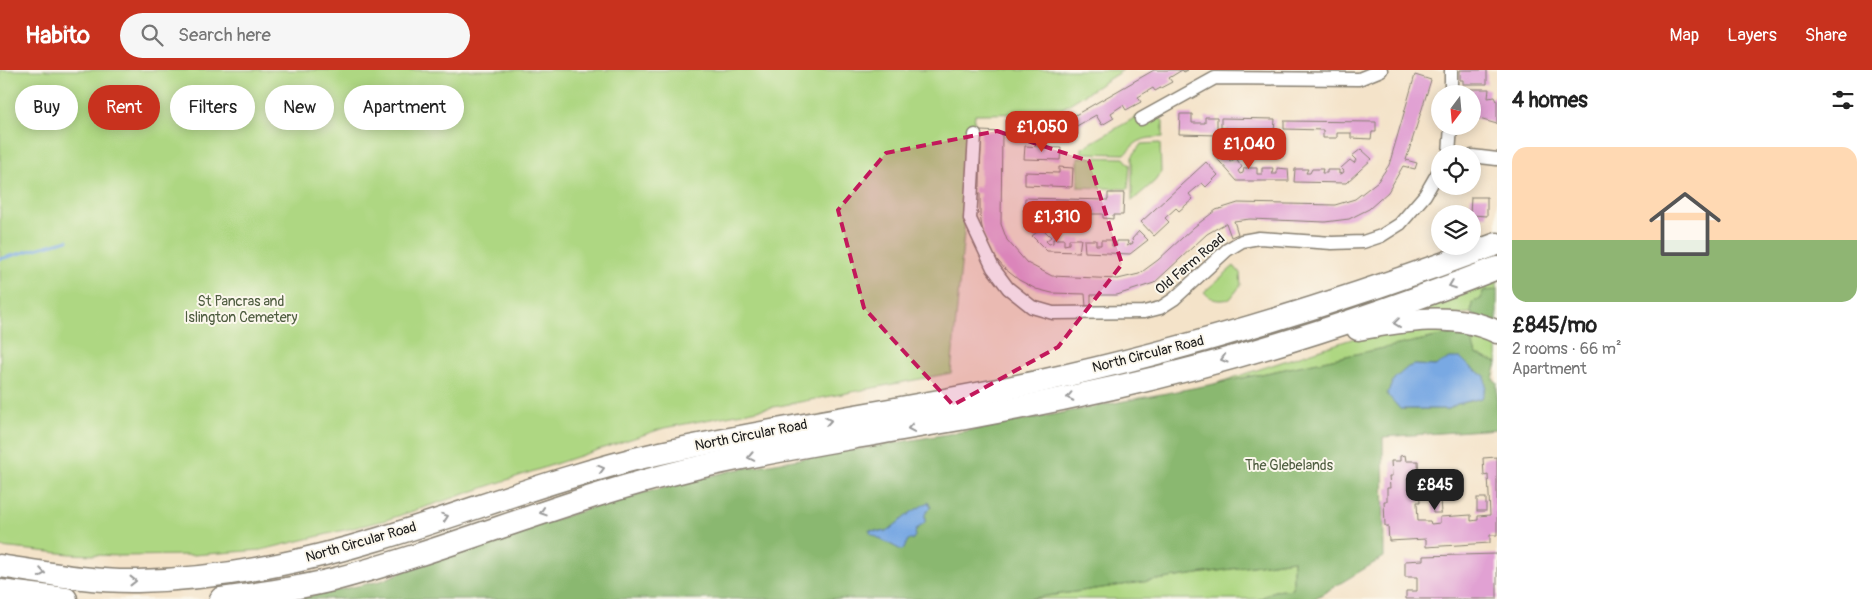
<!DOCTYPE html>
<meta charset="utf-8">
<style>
:root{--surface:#fff;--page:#f6f6f6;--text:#222;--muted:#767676;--line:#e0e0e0;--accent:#c8321e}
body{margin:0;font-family:Pangolin,sans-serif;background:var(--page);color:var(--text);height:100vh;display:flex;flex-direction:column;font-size:19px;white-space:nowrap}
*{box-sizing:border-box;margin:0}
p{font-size:16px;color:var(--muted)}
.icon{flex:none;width:28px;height:28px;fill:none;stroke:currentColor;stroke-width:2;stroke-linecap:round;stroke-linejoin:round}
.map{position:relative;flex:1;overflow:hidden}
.details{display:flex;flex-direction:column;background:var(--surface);width:375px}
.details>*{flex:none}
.hud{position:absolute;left:15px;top:15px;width:475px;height:45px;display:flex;gap:10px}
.needle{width:32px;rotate:196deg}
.controls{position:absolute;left:1431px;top:15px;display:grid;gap:10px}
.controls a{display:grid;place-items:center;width:50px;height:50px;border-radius:50%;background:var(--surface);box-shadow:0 2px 12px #0003;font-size:25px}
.price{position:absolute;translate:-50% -42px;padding:0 11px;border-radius:10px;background:var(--accent);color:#fff;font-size:16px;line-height:32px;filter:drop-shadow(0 1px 2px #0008)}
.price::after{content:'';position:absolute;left:50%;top:30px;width:15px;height:11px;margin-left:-8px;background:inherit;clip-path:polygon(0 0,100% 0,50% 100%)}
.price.current{background:#222;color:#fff}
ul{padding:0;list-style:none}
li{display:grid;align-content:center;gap:10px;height:265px;padding:0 15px}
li+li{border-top:1px solid var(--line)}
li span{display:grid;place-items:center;height:155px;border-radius:15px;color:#555}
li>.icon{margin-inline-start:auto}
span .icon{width:90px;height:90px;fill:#fffc;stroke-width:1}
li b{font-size:21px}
h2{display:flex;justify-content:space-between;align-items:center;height:60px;padding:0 15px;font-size:21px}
.pill{padding:0 18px;border-radius:22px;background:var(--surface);box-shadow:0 2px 12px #0003;font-size:18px;line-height:45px}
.pill.current{background:var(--accent);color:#fff}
header{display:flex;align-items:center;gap:30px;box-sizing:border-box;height:70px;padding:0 25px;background:var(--accent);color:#fff}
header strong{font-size:24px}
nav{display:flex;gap:28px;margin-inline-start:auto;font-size:18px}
.search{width:350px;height:45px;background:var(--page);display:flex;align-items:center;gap:12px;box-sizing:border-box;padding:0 18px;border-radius:28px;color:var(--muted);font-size:19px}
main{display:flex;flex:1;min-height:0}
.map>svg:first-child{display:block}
.green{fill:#aed782;stroke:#657a4f}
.forest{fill:#8ab870;stroke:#536a46;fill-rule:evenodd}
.water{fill:#79a9e3;stroke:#4a6280}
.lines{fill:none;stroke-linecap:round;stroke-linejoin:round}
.stream{stroke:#79a9e3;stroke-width:3}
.building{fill:#e1a1d3}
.street-casing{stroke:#888072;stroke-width:15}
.highway-casing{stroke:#888072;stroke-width:25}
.street{stroke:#fff;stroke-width:12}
.highway{stroke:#fff;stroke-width:22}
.oneway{stroke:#999}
.marked{fill:#c2185b;fill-opacity:0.2;stroke:#c2185b;stroke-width:4;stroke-dasharray:10 6;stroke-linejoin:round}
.labels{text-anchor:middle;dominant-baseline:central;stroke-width:4;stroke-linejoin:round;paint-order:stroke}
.street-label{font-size:14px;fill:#1c1c1c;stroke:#fbf7ec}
.park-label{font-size:14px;fill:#4f5d40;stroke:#fbf7ec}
</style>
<header>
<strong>Habito</strong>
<div class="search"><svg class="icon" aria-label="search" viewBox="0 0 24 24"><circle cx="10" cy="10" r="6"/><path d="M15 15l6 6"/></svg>Search here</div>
<nav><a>Map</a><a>Layers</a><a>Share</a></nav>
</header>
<main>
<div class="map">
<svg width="1497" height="529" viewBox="0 0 1497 529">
<rect width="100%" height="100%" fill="#fbf7ec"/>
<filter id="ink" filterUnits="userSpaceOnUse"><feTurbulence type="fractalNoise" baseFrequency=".02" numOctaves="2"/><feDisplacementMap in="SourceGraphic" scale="10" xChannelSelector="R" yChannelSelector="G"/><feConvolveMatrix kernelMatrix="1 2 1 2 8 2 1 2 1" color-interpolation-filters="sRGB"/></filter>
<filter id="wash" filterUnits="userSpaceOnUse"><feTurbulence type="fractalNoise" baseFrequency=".0096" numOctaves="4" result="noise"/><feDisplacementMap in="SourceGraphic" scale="20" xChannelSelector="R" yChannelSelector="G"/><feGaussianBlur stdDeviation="1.12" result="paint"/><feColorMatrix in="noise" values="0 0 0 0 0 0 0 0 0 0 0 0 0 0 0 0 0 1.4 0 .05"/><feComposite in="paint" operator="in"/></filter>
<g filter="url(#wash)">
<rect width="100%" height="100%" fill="#f4e3c9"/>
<g class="green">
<polygon points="0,0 1123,0 1055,43 975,44 951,303 664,358 386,450 261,480 193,485 120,486 70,484 0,477"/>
<path d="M1157,45l6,6v16c-20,1 -25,2 -38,17l-43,-1v-5l54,-31z"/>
<polygon points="1160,73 1161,102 1155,111 1132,131 1132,87 1141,74"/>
<polygon points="1078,87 1124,88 1130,95 1128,119 1078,117"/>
<path d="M1234,196l6,7 1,12 -11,14c-12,2 -18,2 -26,-7z"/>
<polygon points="1497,211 1497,220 1483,221 1481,229 1471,243 1430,246 1428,238"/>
<path d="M1432,257c23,5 44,7 65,16v20l-21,-9 -21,-21 -241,51 150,-49z"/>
<polygon points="1293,490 1293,519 1274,521 1259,529 1027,529"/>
</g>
<g class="forest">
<polygon points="1497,220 1497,256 1471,244 1472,232 1481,229 1483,221"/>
<path d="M1455,263l16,5 5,16 21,9 -4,16 4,3v47l-114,8 1,120 -70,42h-55l15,-8 19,-2v-29l-266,39h-731l85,-18 30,-13 200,-67 123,-31 238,-40 242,-46zM1461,289l9,8 14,9 -2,22 -25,6 -8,5h-48l-14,-15 28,-29 20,1z"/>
</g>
<g class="water">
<polygon points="1450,288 1461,288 1470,297 1485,306 1486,317 1482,328 1457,334 1449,339 1400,339 1387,324 1394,309 1408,297 1415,295 1435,296"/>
<polygon points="928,432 931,437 925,444 925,452 916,460 915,466 912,470 908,470 904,479 901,480 871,464 869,460 886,462 910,443"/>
</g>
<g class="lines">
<polyline class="stream" points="0,189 68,170"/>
</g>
<g id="blocks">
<g class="building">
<polygon points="1154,0 1188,0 1184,2 1182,0 1169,8 1172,12 1155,21 1153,18 1138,27 1141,32 1126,40 1123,35 1111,43 1114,48 1102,55 1096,45 1075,57 1070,48"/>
<polygon points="1460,0 1487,0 1487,14 1463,14 1463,10 1460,10"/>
<polygon points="1415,5 1431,10 1406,90 1417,93 1415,99 1403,96 1388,122 1369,139 1349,149 1325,152 1250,149 1234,151 1238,164 1231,167 1226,153 1207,164 1154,213 1117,225 1091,225 1091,237 1086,237 1085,224 1052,223 1036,219 1019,210 1005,199 992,184 983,163 980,145 980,123 974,123 974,117 980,117 981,61 1002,62 1001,154 1007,170 1027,193 1052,206 1118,209 1139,204 1158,190 1194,157 1216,140 1238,133 1335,135 1355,129 1378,111 1389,95"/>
<polygon points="1461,19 1489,19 1488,28 1495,27 1497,31 1497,54 1472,47 1472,24 1461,24"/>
<polygon points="1180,44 1192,44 1192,53 1205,53 1205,47 1217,47 1217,65 1179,64"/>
<polygon points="1221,48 1275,49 1274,63 1264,62 1264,67 1254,67 1254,60 1239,60 1239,65 1227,65 1227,58 1221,58"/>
<polygon points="1284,51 1376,52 1376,62 1372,62 1371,69 1351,68 1351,63 1337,63 1337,68 1323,68 1323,60 1284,59"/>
<polygon points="1223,75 1232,84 1227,89 1230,92 1236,88 1242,97 1238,101 1240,104 1243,103 1244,98 1257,98 1257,104 1262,104 1262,98 1273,98 1272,104 1277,104 1277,98 1288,99 1289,111 1237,111 1213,84"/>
<polygon points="1025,76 1061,78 1060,90 1024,89"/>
<polygon points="1361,79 1372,89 1346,113 1294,112 1295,99 1308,99 1306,103 1310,103 1312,99 1323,99 1322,103 1327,103 1327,100 1339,100 1339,104 1343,103 1344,101 1341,98 1350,90 1354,93 1356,90 1352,86"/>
<polygon points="1206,92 1218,105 1206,117 1202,113 1189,124 1193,129 1179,141 1176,138 1165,148 1169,152 1154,166 1141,152"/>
<polygon points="1059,97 1073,98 1072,117 1025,115 1025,102 1059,103"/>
<polygon points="1108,123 1124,123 1123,145 1113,145 1113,149 1103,148 1103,144 1086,144 1086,149 1074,148 1074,143 1062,143 1062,149 1048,149 1048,142 1024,141 1025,128 1108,130"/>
<polygon points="1471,127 1487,127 1487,146 1472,145 1472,144 1470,144"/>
<polygon points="1042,158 1051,167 1046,171 1049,174 1053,173 1053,169 1064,169 1064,175 1069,174 1069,169 1081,169 1079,182 1047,181 1032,166"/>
<polygon points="1139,161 1148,170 1130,184 1085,182 1084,170 1096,170 1096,175 1101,175 1101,170 1112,170 1112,176 1117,176 1116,171 1128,171 1127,176 1133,173 1132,169"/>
<polygon points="1405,385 1406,391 1418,391 1420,432 1417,432 1418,451 1430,451 1431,454 1440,453 1440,447 1471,445 1471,451 1478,450 1478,446 1490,445 1488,405 1484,406 1483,388 1497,387 1497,465 1490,465 1490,473 1426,477 1426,469 1389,471 1388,456 1385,456 1384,431 1387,431 1387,418 1390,418 1389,406 1392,406 1391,391 1400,391 1400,386"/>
<rect x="1477" y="428" width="9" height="13"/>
<polygon points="1440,429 1441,443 1433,443 1432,430"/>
<polygon points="1497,484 1497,529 1406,529 1406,521 1417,521 1417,507 1405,507 1405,491 1423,490 1423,486"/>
</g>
</g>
</g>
<g filter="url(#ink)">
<use href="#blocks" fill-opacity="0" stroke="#888072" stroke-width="1"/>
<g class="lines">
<g class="street-casing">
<g id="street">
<polyline points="1451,0 1451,24"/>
<polyline points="1141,49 1215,8 1359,9 1381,0"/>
<polyline points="975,65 970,149 993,198 1008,218 1032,237 1053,243 1144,242 1160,238 1174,229 1227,180 1242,171 1259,168 1332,173 1363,172 1381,166 1400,154 1425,125 1440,99"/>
<polyline points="1449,84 1451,56"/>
<polyline points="1472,86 1497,89"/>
</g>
</g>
<g class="highway-casing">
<g id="highway">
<path d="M1358,259c43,-8 97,-18 139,3"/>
<path d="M0,496c46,7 92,16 138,15 47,-1 94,-7 139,-16 129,-26 251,-82 379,-111 126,-28 255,-45 381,-72 157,-34 310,-82 460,-138"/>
<polyline points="0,521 66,529"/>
<path d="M221,529c37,-5 74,-10 111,-19 120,-31 234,-81 355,-110 71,-17 143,-28 215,-41 72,-12 144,-26 215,-42 129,-29 257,-71 380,-119"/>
</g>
</g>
<use href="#street" class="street"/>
<use href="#highway" class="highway"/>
</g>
<defs><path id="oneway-chevron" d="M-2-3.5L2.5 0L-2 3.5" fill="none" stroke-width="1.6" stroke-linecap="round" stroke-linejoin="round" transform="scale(1.25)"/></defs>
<g class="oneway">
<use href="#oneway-chevron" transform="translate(1452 215) rotate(159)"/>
<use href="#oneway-chevron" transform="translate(1397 253) rotate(173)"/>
<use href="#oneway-chevron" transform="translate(1224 289) rotate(164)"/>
<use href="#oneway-chevron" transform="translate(1070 327) rotate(168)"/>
<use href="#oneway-chevron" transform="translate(828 351) rotate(-10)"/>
<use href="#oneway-chevron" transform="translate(911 358) rotate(170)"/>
<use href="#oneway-chevron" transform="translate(751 387) rotate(169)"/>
<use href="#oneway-chevron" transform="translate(601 399) rotate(-15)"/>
<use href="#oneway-chevron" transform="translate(543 442) rotate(162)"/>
<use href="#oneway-chevron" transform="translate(445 447) rotate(-18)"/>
<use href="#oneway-chevron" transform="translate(42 503) rotate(9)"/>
<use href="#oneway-chevron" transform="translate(133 511)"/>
</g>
</g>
<path class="marked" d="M997,61l92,30 33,103 -64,83 -105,58 -89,-97 -26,-98 48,-57z"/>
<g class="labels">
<g class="street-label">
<text transform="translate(1190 194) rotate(-40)">Old Farm Road</text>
<text transform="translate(1148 284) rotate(-14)">North Circular Road</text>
<text transform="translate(751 365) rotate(-11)">North Circular Road</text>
<text transform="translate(361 472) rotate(-16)">North Circular Road</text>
</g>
<g class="park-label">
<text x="241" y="231">St Pancras and<tspan x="241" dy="16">Islington Cemetery</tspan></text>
<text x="1289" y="395">The Glebelands</text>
</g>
</g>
</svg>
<div class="controls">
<a><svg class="needle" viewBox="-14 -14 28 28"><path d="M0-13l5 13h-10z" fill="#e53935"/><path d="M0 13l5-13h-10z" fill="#767676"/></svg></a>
<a><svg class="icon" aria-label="locate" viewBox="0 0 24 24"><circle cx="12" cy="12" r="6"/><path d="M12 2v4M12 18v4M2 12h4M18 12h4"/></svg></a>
<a><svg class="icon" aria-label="layers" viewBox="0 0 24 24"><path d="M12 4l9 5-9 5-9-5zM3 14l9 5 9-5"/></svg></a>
</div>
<b class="price" style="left:1042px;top:83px">£1,050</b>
<b class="price" style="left:1249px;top:100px">£1,040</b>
<b class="price" style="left:1057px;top:173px">£1,310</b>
<b class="price current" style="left:1435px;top:441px">£845</b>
<div class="hud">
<a class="pill">Buy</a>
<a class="pill current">Rent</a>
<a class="pill">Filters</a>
<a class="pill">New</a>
<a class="pill">Apartment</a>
</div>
</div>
<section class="details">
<h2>4 homes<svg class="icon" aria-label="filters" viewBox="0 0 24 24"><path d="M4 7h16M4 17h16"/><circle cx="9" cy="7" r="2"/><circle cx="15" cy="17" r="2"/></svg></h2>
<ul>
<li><span style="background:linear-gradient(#ffd9b3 60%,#8fb573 0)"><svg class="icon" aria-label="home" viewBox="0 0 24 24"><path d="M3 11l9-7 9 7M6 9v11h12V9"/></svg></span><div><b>£845/mo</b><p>2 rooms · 66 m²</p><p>Apartment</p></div></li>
</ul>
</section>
</main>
